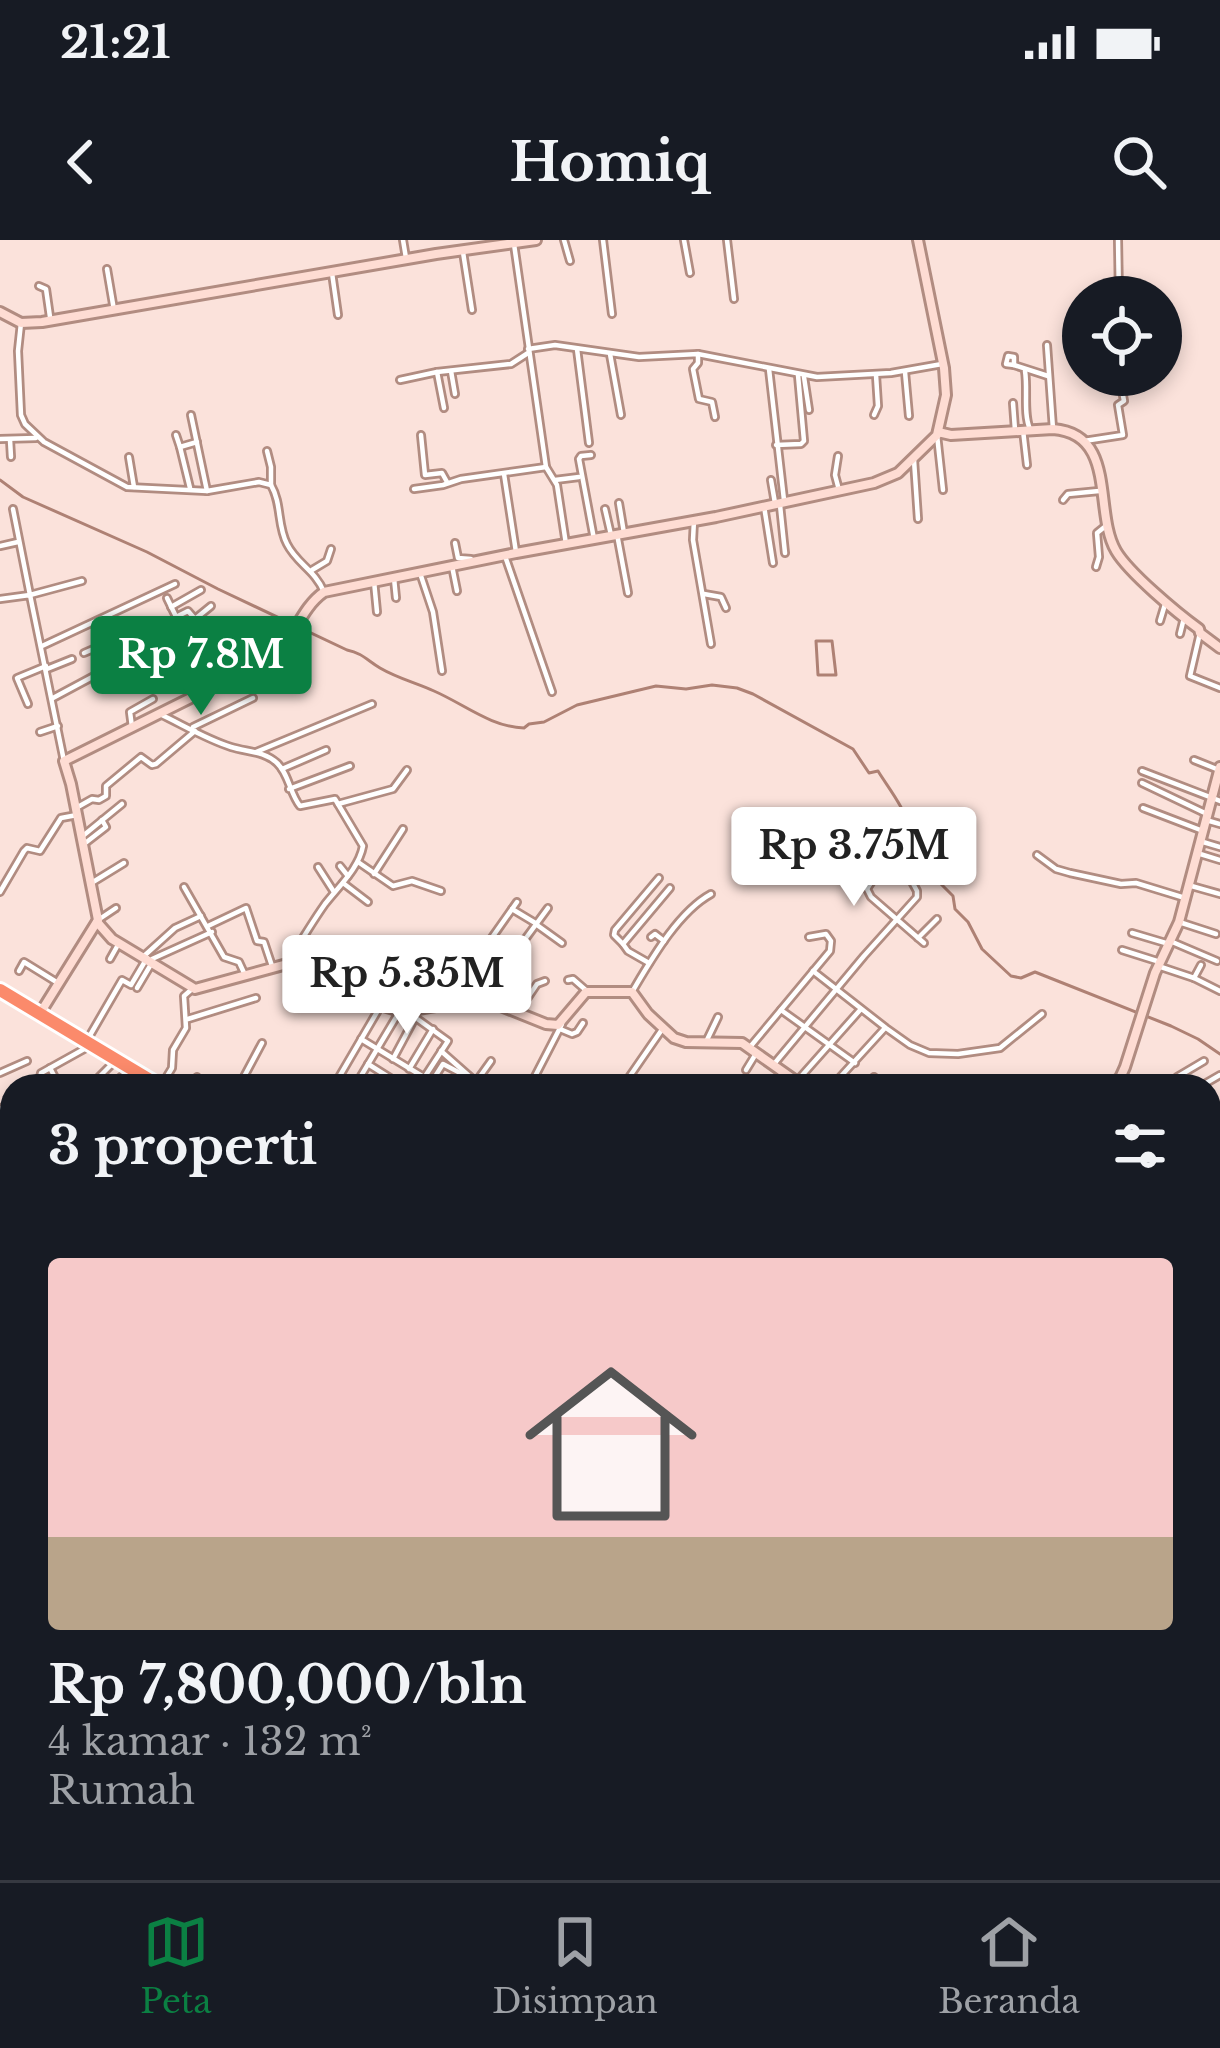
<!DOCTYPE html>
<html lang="id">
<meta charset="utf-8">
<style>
:root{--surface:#171b24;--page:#20242c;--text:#f1f3f6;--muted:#9ea1a6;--line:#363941;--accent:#0b8043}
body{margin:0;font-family:"Libre Baskerville",serif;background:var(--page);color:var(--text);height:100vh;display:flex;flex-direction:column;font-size:45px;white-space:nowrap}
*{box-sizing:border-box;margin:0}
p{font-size:39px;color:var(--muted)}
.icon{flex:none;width:66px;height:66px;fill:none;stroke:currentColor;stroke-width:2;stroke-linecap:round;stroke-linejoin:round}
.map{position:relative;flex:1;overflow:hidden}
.details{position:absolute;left:0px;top:834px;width:1221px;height:807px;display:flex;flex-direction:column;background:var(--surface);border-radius:36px 36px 0 0;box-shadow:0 6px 18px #0003}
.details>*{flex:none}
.buttons{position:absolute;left:1062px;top:36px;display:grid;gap:24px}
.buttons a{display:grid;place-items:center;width:120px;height:120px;border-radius:50%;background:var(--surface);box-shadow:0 6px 18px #0003;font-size:60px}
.price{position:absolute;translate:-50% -102px;padding:0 27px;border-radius:12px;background:#fff;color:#222;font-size:39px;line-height:78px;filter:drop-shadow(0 3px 6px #0008)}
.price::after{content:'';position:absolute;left:50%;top:72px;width:36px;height:27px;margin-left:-18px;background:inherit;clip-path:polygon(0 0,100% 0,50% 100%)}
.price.on{background:var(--accent);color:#fff}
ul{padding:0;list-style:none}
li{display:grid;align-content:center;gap:24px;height:636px;padding:0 48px}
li+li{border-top:3px solid var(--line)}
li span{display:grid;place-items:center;height:372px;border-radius:12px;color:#555}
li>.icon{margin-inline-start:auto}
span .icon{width:216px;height:216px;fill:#fffc;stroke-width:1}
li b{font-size:51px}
h2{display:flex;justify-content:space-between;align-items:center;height:144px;padding:0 48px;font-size:51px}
.status{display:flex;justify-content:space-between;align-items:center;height:84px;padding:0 60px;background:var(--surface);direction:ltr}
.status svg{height:33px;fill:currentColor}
header{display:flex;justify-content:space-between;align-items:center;height:156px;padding:0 48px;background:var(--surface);font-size:54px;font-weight:800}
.dock{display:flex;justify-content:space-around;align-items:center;height:168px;border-top:3px solid var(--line);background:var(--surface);font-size:33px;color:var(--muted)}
.dock a{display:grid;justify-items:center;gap:6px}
.dock .on{color:var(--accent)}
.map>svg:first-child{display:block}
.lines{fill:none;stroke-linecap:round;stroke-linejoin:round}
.stream{stroke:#ae8174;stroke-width:3}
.street-casing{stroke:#b18c81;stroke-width:10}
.secondary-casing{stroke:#b18c81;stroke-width:14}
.highway-casing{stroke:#fff;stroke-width:18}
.street{stroke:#fff;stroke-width:4.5}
.secondary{stroke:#fedcd3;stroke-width:8}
.highway{stroke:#fb8a6b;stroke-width:12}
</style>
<div class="status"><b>21:21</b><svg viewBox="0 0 49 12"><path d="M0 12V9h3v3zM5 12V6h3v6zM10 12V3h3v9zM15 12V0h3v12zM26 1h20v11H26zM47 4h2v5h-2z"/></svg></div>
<header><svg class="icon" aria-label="back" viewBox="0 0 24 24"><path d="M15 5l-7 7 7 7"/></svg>Homiq<svg class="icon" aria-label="search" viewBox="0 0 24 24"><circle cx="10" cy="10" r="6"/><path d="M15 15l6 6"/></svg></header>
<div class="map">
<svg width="1220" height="1640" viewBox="0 0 1220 1640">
<rect width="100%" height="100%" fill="#fbe2db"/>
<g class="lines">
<g class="stream">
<path d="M0,240l23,17 124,55 71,37 129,61c15,3 20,10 33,18 17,10 36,15 54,23 30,13 57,36 90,37l5,-4 15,-2 33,-17 79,-19 30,3 26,-4 25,3 16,6 100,55 16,24 9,-2c11,18 28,38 31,59l21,25 8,26 15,15 2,13 13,13 14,27 29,27 10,2 14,-6 136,54 27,13 22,15"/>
<polygon points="816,401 832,401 836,435 818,435"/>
</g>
<g class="street-casing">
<g id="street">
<polyline points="403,0 406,18"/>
<polyline points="564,0 570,21"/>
<polyline points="603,0 612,74"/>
<polyline points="684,0 690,33"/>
<polyline points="727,0 734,59"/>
<polyline points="1118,0 1119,57"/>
<polyline points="514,4 546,227 557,245 566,304"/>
<polyline points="463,12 472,70"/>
<polyline points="107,29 114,70"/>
<polyline points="332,33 338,75"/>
<polyline points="39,46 46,49 50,77"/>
<path d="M21,83l-3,28 3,64 4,9 19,18 83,45 80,4 52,-9 12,3c11,19 6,40 16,59 10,20 28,26 37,48"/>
<polyline points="1047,105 1053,189"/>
<polyline points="528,109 555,105 639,117 698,114 817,137 891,133 942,124"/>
<polyline points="577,109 589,203"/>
<polyline points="610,114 621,175"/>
<polyline points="698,114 698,123 693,129 699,159 712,162 715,177"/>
<polygon points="1008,116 1014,117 1014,125 1006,124"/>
<polyline points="1014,125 1048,136"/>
<polyline points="769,129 784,260"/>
<polyline points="451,131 455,154"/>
<path d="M1025,131c3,18 -2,43 5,58"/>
<polyline points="437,132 444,168"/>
<polyline points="905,132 909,176"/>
<polyline points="804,137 809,170"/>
<polyline points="400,140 437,132 511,124 528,113"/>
<polyline points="1013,163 1015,190"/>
<polyline points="191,175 207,251"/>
<polyline points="874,175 878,166 876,135"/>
<polyline points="1023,190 1027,225"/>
<polyline points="176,195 180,207 197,202"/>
<polyline points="421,195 425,235 442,233 447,242"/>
<polyline points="937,195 943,250"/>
<polyline points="0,199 36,198"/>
<polyline points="10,200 11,217"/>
<polyline points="1084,201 1123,195 1118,165 1124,161 1122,150"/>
<polyline points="776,205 801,204 804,201 798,135"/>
<polyline points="180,207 190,248"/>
<polyline points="267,211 271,227 271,245"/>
<polyline points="591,215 581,216 579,219 594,299"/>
<polyline points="838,216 835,235 839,250"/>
<polyline points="129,217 134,247"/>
<polyline points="914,220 918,279"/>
<polyline points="504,234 516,312"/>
<polyline points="555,240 579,237"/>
<polyline points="771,240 775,263"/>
<polyline points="414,249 443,245 461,239 546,227"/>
<polyline points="1063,260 1068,254 1099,251"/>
<polyline points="619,263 624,293"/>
<polyline points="780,265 785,313"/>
<polyline points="764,266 773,323"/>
<polyline points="13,269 30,355 82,341"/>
<polyline points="605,269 611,295"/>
<polyline points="694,280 693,300 711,404"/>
<polyline points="617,294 628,353"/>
<polyline points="455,303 458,318 471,319"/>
<polyline points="0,306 18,302"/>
<polyline points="505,316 552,452"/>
<polyline points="452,326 457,351"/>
<polyline points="1096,327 1099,317 1097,293 1107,285"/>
<polyline points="312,330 327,321 331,309"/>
<polyline points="420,333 433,372 442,431"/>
<polyline points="394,338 396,358"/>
<polyline points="374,341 377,372"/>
<polyline points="704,354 721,357 726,368"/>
<polyline points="167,358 182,389"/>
<polyline points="0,359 30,355 64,521"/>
<polyline points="171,367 201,350"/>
<polyline points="176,377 188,371 195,379 211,366"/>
<polyline points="1160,381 1166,361"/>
<polyline points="1200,393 1190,436 1220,448"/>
<polyline points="1180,394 1184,378"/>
<polyline points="42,406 175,344"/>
<polyline points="84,413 128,394 141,411"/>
<polyline points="47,429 72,419"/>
<polyline points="53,458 191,384 195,379"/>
<polyline points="28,464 17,438 46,426"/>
<path d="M160,474c23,11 46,25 71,33 16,5 33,4 46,16 12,11 13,31 23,43l35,-7 28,47c-4,22 -24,40 -38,58 -14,20 -26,40 -38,60"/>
<polyline points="132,487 130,472 153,459"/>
<polyline points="193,487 253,458"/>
<polyline points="40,492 58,486"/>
<polyline points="256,512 372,464"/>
<polyline points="1194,520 1219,530"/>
<polyline points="282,529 326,510"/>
<polyline points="1142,531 1220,561"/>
<polyline points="1142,543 1207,574"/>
<polyline points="289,549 350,526"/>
<polyline points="338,564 393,549 407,530"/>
<polyline points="76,568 92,559 99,560 106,556 106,546 141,517 152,525 156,524 195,491"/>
<polyline points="1143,568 1203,591"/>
<polyline points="1206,580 1220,584"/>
<polyline points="84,595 122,564"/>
<polyline points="1203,602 1220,607"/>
<polyline points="84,604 106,587 102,580"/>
<polyline points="1197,613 1220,620"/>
<polyline points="1037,615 1056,629 1070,633 1121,644 1136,643 1185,658"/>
<polyline points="358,622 393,646 412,641 441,651"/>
<polyline points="340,626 348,636"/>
<polyline points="318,627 334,652"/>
<polyline points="374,634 403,589"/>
<polyline points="93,642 124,623"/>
<polyline points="343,643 368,662"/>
<polyline points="870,644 867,649 871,657 924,703"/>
<polyline points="1188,645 1220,654"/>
<polyline points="184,647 224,717 239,722 245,735"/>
<polyline points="0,652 24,611 27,608 40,611 61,578 77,575"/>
<polyline points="512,669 537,684"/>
<polyline points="101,678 116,668"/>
<polyline points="1179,682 1216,694"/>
<polyline points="537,685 562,703"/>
<polyline points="208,686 246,668 257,701 264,702 272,726"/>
<polyline points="1132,693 1169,704"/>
<polyline points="651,697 655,694 664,701"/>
<polyline points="918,698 937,679"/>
<polyline points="1170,701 1217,721"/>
<polyline points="623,704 614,695 615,690 659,638"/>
<polyline points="1122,710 1160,722"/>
<polyline points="144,716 175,688 201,676"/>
<polyline points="110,719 119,703"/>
<polyline points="152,719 212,692"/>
<polyline points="519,719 515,713 548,668"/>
<polyline points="475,720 504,739 523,715"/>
<polyline points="649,723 628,711 623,704 670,648"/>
<polyline points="1158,726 1194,738 1220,751"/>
<polyline points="19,731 24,722 58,743"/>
<polyline points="813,731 886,788 910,805 929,813 958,814 1000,808 1042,774"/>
<polyline points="1194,738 1201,725"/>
<polyline points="568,740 573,739 588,752"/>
<polyline points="460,741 447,733 470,704"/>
<polyline points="137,748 150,726"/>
<path d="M632,752c19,-32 46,-80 79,-98"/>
<polyline points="453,753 517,662"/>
<polyline points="781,770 855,823"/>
<polyline points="518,772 537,744 545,741"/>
<polyline points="188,779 256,758"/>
<polyline points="560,789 572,794 577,792 583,783"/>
<polyline points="89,797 122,740 131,745 147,718"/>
<polyline points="361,799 432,842"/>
<polyline points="706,802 718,777"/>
<polyline points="750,807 830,711 831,701 826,694 809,697"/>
<polyline points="441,811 476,842 491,821"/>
<polyline points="393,819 416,776"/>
<polyline points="368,824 403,846"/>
<polyline points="774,824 864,716 917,657 917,651 897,614 893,615 870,644 853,629 852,624 865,607"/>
<polyline points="50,828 58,843"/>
<polyline points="409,829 433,789"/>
<polyline points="746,830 757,812"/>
<polyline points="0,833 27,821"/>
<polyline points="797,841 861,769"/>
<polyline points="38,846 41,833 86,808"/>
<polyline points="90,846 112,824"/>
<polyline points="110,846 126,833"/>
<polyline points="161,846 172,828 173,810 186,788 184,756 192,749"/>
<polyline points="192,846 197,837"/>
<polyline points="239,846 262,803"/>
<polyline points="338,846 335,844 380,767 416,778 448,801 424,838"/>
<polyline points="355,846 398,774"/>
<polyline points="429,846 443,824 464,835"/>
<polyline points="530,846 562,784"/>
<polyline points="623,846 663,788"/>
<polyline points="774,846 783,831"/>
<polyline points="832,846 885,788"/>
<polyline points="865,846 874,837"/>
<polyline points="1180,846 1177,837 1204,821"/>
<polyline points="1201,846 1220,835"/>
<polyline points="0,869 12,862"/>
<polyline points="0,961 11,959"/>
<polyline points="0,1018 12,1015"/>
<polyline points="1,1040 12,1090"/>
<polyline points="0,1127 12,1182"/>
<polyline points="1209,1135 1220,1132"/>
<polyline points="0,1138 12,1136"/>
<polyline points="1209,1432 1215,1457"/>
<polyline points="915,1629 917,1640"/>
<polyline points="694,1633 711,1629"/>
<polyline points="802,1639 837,1629"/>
</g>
</g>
<g class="secondary-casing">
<g id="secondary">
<polyline points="0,72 21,83 42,82 436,14 536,0"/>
<path d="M938,192l13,3 102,-6c65,5 40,83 63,122 13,22 61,62 83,78l1,4 20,15"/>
<polyline points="97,682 112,699 195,749 287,724 418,769 441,765 456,753 486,760 546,784 558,785 586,752 632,752 648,774 674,798 686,802 742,803 803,846"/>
<path d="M39,775l59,-95 -27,-136 -7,-23 211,-105c20,-19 26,-48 49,-64l192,-39 200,-36 158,-34 24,-10 39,-38 9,-40 -2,-27 -26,-128"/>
<polyline points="1109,846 1120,838 1125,827 1155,733 1179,682 1220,527"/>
</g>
</g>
<g class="highway-casing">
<g id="highway">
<polyline points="0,750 160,846"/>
<polyline points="794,1629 797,1640"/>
</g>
</g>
<use href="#street" class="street"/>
<use href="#secondary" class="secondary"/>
<use href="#highway" class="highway"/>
</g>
</svg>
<div class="buttons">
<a><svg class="icon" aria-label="locate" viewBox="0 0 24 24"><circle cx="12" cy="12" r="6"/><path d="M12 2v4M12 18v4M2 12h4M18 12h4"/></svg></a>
</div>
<b class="price on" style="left:201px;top:478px">Rp 7.8M</b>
<b class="price" style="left:854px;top:669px">Rp 3.75M</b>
<b class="price" style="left:407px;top:797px">Rp 5.35M</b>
<section class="details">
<h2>3 properti<svg class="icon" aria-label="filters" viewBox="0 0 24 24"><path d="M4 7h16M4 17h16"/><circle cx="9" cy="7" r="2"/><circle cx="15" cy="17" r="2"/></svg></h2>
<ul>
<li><span style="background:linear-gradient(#f6c9c9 75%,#b9a48a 0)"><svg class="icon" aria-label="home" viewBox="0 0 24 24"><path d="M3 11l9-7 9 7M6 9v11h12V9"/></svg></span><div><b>Rp 7,800,000/bln</b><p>4 kamar · 132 m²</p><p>Rumah</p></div></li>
</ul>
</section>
</div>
<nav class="dock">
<a class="on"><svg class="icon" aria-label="map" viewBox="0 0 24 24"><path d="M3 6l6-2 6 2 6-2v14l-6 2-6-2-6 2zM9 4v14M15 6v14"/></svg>Peta</a>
<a><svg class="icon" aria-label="saved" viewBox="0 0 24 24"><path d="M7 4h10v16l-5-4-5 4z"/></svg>Disimpan</a>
<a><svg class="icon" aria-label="home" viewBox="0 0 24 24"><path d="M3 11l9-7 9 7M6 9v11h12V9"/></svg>Beranda</a>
</nav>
